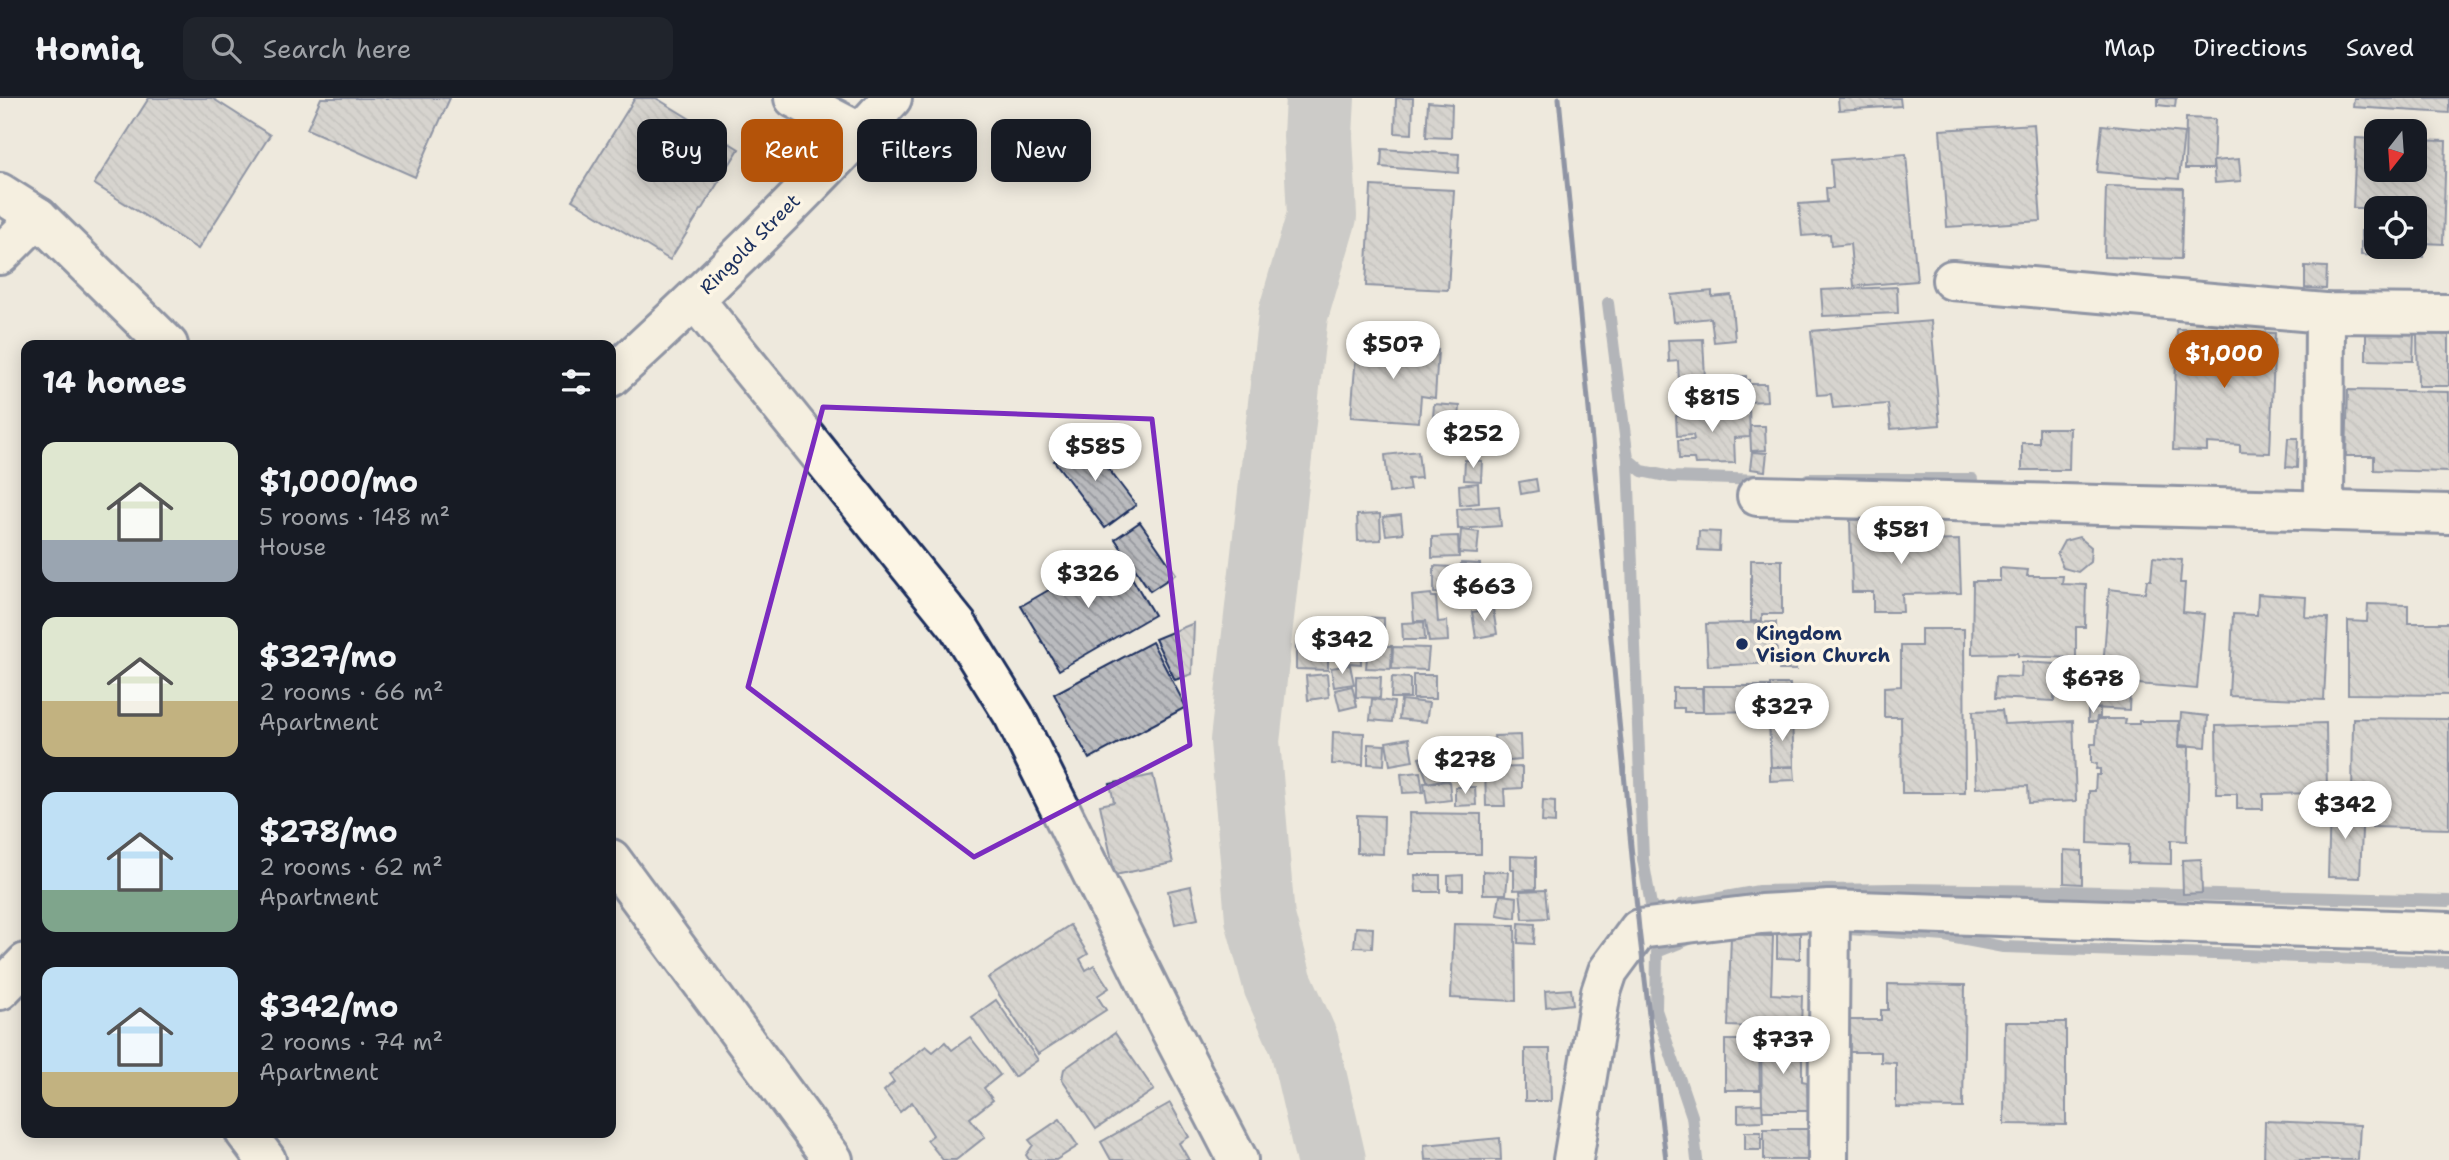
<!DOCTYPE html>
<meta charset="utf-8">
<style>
:root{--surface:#171b24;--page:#20242c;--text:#f1f3f6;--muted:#9ea1a6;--line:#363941;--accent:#b45309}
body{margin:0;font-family:"Shantell Sans",sans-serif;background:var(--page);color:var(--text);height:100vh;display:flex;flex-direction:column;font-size:26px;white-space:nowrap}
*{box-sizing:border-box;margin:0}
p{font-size:23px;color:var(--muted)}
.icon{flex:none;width:38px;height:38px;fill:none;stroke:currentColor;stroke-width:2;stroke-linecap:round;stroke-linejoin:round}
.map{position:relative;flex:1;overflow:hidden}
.details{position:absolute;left:21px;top:242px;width:595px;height:798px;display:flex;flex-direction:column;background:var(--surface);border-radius:14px;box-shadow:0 4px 18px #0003}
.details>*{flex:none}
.top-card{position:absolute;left:637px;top:21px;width:665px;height:63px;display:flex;gap:14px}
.needle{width:46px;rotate:197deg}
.buttons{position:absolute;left:2364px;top:21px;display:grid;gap:14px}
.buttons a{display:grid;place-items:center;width:63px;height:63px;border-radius:14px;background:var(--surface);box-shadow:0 4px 18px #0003;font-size:35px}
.price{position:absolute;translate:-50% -60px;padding:0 16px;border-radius:24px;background:#fff;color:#222;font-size:23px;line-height:46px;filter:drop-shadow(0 2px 4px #0008)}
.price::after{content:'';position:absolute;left:50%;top:42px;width:21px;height:16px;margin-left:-10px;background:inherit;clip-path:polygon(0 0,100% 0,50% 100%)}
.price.selected{background:var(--accent);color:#fff}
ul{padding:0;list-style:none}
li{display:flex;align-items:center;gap:21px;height:175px;padding:0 21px}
li span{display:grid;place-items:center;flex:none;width:196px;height:140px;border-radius:14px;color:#555}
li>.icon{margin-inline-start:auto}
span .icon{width:84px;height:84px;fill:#fffc;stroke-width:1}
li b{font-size:30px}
h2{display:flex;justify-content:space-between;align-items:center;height:84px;padding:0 21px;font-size:30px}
.chip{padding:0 24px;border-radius:14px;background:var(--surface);box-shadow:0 4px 18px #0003;font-size:24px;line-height:63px}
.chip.selected{background:var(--accent);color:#fff}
header{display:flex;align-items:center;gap:42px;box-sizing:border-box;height:98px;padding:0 35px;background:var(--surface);border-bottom:2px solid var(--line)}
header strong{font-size:33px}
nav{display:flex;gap:38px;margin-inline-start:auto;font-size:24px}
.search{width:490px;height:63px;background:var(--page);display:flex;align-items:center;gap:18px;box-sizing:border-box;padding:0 24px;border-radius:14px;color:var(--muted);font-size:26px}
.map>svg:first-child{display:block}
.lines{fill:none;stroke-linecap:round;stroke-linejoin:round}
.stream{stroke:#6c778f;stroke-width:12}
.river{stroke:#a2a7af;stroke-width:70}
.building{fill:url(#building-back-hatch);stroke:#1b2f5e;stroke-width:2;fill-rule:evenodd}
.minor-casing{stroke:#1b2f5e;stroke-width:44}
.minor{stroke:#fcf5e5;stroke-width:38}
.rail{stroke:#1b2f5e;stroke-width:5}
.marked{fill:none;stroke:#7b2cbf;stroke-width:5;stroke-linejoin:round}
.poi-dot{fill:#1b2f5e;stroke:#fcf5e5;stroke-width:2.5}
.labels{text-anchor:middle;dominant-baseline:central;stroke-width:7;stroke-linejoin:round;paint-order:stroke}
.street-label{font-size:19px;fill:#1b2f5e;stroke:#fcf5e5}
.poi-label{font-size:19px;font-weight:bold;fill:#1b2f5e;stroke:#fcf5e5;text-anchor:start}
</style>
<header>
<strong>Homiq</strong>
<div class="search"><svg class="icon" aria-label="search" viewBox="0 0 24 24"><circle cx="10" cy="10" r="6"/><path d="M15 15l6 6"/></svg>Search here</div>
<nav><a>Map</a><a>Directions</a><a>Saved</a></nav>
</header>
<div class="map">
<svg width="2449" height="1062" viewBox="0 0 2449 1062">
<defs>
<pattern id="building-back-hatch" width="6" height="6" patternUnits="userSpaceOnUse" patternTransform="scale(1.75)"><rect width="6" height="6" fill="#babbbe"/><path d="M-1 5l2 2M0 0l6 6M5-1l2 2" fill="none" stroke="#96989e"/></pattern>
</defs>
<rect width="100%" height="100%" fill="#eee9dd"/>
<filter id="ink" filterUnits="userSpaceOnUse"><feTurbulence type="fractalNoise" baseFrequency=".0143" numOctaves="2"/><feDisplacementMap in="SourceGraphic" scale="14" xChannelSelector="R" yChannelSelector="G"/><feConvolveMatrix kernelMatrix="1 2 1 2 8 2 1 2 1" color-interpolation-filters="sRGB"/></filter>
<g filter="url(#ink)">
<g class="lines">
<g class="stream">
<polyline points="1608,205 1628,361 1643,761 1652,813 1663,811"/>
<polyline points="1628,361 1642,373 1671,379 1763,382"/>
<polyline points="1808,381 1972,381"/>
<polyline points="1681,807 1759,793 1898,791 2064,793 2449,803"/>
<polyline points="1849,831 1945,838 2003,849 2449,864"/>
<polyline points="1692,840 1657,854 1656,912 1692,1018 1697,1062"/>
</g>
<polyline class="river" points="1320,0 1318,38 1322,118 1293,217 1245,643 1260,820 1278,886 1304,945 1331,1062"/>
</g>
<g class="building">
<polygon points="149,0 212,0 270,37 198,151 94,86"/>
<polygon points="321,0 450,0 415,79 307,31"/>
<polygon points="635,0 656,0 739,51 670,162 572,102"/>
<polygon points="1396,0 1413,0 1412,36 1395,35"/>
<polygon points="1838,0 1900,0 1901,8 1839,12"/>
<polygon points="2158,0 2176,0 2175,9 2158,7"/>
<polygon points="2354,0 2449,0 2449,15 2353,9"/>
<polygon points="1428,4 1452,6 1451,40 1426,39"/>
<polygon points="2186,20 2215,21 2213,71 2185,71"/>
<polygon points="2034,26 2041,123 1947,129 1940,32"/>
<polygon points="2102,27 2184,35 2179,81 2097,74"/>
<path d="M2356,40l20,1v31h39v-30l31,1 -3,103 -20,-1v14l-62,-2v-24h8l1,-23h-17zM2376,110h39v39h-39z"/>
<polygon points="1382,51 1459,56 1458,75 1381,69"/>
<polygon points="1906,56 1917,183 1854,188 1850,146 1831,148 1830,136 1802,138 1799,106 1827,104 1826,90 1833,90 1831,62"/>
<polygon points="2239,61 2241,83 2215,85 2213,63"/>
<polygon points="1371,88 1454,92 1448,192 1366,188"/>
<polygon points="2106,88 2183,90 2181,161 2104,159"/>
<polygon points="2305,168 2327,169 2326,191 2305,190"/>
<polygon points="1897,189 1898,215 1823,218 1821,192"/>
<polygon points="1712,193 1712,199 1731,197 1735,242 1714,244 1711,220 1674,224 1671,197"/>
<polygon points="1931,223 1940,327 1891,331 1888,306 1833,310 1831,296 1817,297 1811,233"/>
<polygon points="2177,231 2275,235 2270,355 2240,354 2240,347 2207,345 2207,353 2173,352"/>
<polygon points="2366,235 2414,236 2413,263 2366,262"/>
<polygon points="2417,236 2449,236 2449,288 2418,288"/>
<polygon points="1703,241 1705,280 1746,278 1746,282 1749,282 1749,286 1766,286 1767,303 1680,307 1678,263 1669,264 1668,242"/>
<polygon points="1357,244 1438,252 1435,300 1421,298 1419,324 1351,319"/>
<polygon points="2348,292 2449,294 2449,374 2374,372 2374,358 2346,358"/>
<polygon points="1434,306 1460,308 1458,337 1432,335"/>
<polygon points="1749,310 1750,339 1734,340 1735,365 1695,366 1694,361 1679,361 1678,342 1694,342 1693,337 1677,338 1676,318 1692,318 1693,311"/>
<polygon points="1750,328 1765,328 1766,352 1751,353"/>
<polygon points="2039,330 2070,330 2069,372 2022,372 2022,345 2039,345"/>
<polygon points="1085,340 1136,407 1105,430 1054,363"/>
<polygon points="2288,340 2298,340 2297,370 2286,369"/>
<polygon points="1418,353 1421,380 1408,381 1410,392 1389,395 1385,357"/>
<polygon points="1752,354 1767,355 1765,373 1750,371"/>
<polygon points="1465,362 1482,363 1481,383 1464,382"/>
<polygon points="1536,381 1538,393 1521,396 1519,384"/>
<polygon points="1478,385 1479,405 1460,407 1459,387"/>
<polygon points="1499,408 1501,428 1458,431 1457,411"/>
<polygon points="1380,416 1381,442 1358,443 1357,417"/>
<polygon points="1401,417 1403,435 1386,437 1383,419"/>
<polygon points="1881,421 1882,444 1959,442 1961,495 1902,496 1903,514 1873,514 1873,494 1852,494 1850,422"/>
<polygon points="1140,424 1176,476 1150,493 1115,441"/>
<polygon points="1461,432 1479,434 1477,456 1459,455"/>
<polygon points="1699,433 1720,434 1719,453 1698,452"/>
<polygon points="1458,438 1459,459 1432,460 1432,439"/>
<polygon points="2079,439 2091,449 2090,464 2078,474 2063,470 2057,456 2064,443"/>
<polygon points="1116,453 1154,517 1059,572 1021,508"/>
<polygon points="2153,459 2182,462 2180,485 2185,485 2183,514 2204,516 2197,591 2102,583 2109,491 2145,495 2147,482 2151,482"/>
<polygon points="1751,462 1782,462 1782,516 1762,516 1762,523 1751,523"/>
<polygon points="1461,465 1480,466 1480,494 1460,493"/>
<polygon points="1434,468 1454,469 1453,496 1434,495"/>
<polygon points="2000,470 2028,472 2027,478 2063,478 2062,486 2086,487 2085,529 2076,529 2076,560 2018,558 2018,555 1972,556 1973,483 2000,483"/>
<polygon points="1431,496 1432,499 1436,499 1438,524 1447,523 1448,543 1429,544 1426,523 1414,523 1412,498"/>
<polygon points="2258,496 2306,499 2305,519 2328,520 2324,602 2229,598 2233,516 2257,517"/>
<polygon points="2368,506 2408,507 2408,525 2449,525 2449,597 2348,596 2348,523 2367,524"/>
<polygon points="1493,511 1497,536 1476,540 1472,514"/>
<polygon points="1357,519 1384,520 1384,545 1357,544"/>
<polygon points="1424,524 1425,542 1403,542 1402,525"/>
<polygon points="1776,524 1777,565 1708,568 1706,526"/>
<polygon points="1194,525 1192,576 1175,582 1155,541"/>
<polygon points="1921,531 1964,531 1965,695 1902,695 1901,619 1884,619 1884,589 1901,588 1901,548 1921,548"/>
<polygon points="1152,544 1186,609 1089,661 1054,596"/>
<polygon points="1349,545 1361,546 1361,566 1348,565"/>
<polygon points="1296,547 1328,548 1328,572 1296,571"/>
<polygon points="1368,547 1392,548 1391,571 1366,570"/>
<polygon points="1393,549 1429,550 1427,572 1392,571"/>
<rect x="1779" y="556" width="17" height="16"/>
<polygon points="2022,564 2056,566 2054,603 1995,600 1996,578 2021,579"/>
<polygon points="1350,567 1354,586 1334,589 1331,570"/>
<polygon points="1327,576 1329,599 1308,602 1306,578"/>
<rect x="1413" y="577" width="22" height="24"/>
<polygon points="1356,578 1381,579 1380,600 1356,599"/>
<polygon points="1392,579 1410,580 1410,600 1391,600"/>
<polygon points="1770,586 1790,586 1791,613 1770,614"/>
<polygon points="1352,588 1357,608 1340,612 1335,592"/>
<polygon points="1703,588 1769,588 1769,613 1703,614"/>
<polygon points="1673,590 1702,590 1703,614 1684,614 1684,610 1673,610"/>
<polygon points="2093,591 2130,592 2129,612 2092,610"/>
<polygon points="1372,601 1394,604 1392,624 1370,622"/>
<polygon points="1401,602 1429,605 1426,624 1399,621"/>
<polygon points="2088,611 2100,611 2100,619 2097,619 2096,624 2088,624"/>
<polygon points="2002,612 2004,626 2073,623 2076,703 2029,705 2028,688 1976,690 1973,613"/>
<polygon points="2181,615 2208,618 2206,649 2179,647"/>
<polygon points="2353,620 2449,621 2449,731 2372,729 2372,703 2352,703"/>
<polygon points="1792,621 1794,668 1771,669 1769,622"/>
<polygon points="2097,621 2126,621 2125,626 2139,626 2139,623 2179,623 2178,649 2189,649 2187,743 2171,742 2171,766 2128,765 2129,747 2088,745 2089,693 2095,693 2096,677 2100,677 2100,671 2096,671 2097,666 2091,665 2091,646 2096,646"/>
<polygon points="2326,625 2327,695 2263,696 2263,711 2237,711 2237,696 2217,696 2216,628"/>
<polygon points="1333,634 1364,635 1363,667 1332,666"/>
<polygon points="1520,637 1521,662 1496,664 1494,638"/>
<polygon points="1409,640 1413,663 1390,667 1386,644"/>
<polygon points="1368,646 1385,647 1384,667 1368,666"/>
<polygon points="1450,652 1455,679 1428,685 1419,660"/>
<polygon points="1522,669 1522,690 1504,691 1505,708 1486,708 1485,670"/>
<polygon points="1770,669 1794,669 1795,682 1770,683"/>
<polygon points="1420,674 1423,694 1403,695 1401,676"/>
<polygon points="1153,677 1173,765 1115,777 1100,707 1114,704 1110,686"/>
<polygon points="1449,683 1451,702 1427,705 1424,685"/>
<polygon points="1455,689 1475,689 1476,707 1455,708"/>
<polygon points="1543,702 1555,703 1555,725 1542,724"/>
<polygon points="2330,707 2363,708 2360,780 2328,779"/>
<polygon points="1409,715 1481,716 1481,756 1410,756"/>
<polygon points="1357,717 1384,718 1383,756 1357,755"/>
<polygon points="2064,752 2082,753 2082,786 2064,785"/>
<polygon points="1511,758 1536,759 1536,791 1514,792 1514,771 1511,771"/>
<polygon points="2201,761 2202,795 2183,796 2182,762"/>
<polygon points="1483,773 1508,774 1506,796 1483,796"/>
<polygon points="1415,777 1440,777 1440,794 1416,794"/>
<polygon points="1463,777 1463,792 1448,792 1448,778"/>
<polygon points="1191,788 1198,821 1175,826 1168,793"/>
<polygon points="1545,792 1548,820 1523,821 1520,793"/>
<polygon points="1500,797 1517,799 1516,820 1497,817"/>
<polygon points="1519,825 1535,826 1534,846 1518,845"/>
<polygon points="1454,826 1515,827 1516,903 1451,900"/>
<polygon points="1070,827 1088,856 1080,861 1086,872 1094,867 1109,890 1097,898 1106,912 1038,956 988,880"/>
<polygon points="1356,829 1373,830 1372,850 1354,849"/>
<polygon points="1777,832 1800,832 1800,861 1777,860"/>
<polygon points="1731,837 1773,838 1771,896 1802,898 1801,931 1728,928"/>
<polygon points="1888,886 1965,887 1963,1010 1896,1009 1896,965 1881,964 1881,954 1849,954 1849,922 1881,922 1881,912 1888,912"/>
<polygon points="1571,891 1573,906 1546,909 1545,893"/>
<polygon points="996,902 1038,962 1014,979 972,919"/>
<polygon points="2005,924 2066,924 2066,1027 2004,1026"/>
<polygon points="1115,935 1154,992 1096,1031 1062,981 1064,971"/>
<polygon points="970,939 1000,977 984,990 993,1002 970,1020 985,1039 956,1062 943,1062 927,1042 933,1037 912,1004 900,1014 884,993 894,984 889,977 926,948 933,954 945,944 952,952"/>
<polygon points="1725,942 1759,942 1760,992 1725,992"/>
<polygon points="1761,942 1802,942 1802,983 1807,984 1808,1013 1762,1013"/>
<polygon points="1525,951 1550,951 1551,1003 1525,1003"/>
<polygon points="1170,1005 1189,1039 1179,1045 1189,1062 1111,1062 1101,1044"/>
<polygon points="1762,1006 1763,1023 1738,1024 1738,1007"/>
<polygon points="1060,1021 1078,1048 1056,1062 1029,1062 1026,1057 1033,1047 1029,1042"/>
<polygon points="2265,1023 2360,1027 2358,1062 2264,1062"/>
<rect x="1764" y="1031" width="46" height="31"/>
<rect x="1745" y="1034" width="16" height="18"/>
<polygon points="1500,1040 1501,1062 1425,1062 1424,1047"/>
</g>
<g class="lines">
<g class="minor-casing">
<g id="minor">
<polyline points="794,0 861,35"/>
<polyline points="0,95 38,119 168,247"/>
<polyline points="0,157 38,119"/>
<polyline points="1952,182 2325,215 2449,216"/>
<polyline points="695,202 958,528 1014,618 1160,912 1238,1062"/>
<path d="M611,279c97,-89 193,-181 281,-279"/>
<polyline points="1757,398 2449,416"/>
<polyline points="2324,413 2325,215"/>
<polyline points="611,761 833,1062"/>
<polyline points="0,892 26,865"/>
<polyline points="245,1034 266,1062"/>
<polyline points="1573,1062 1601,894 1608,873 1639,831 1761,816 1830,812 2449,834"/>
<polyline points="1828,1062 1830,812"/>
</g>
</g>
<use href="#minor" class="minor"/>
<polyline class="rail" points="1559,0 1639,831 1666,1062"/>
</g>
</g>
<path d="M0 0H2449V1062H0ZM823,309l329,12 38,326 -216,112 -226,-170z" fill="#eee9dd" fill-opacity=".55" fill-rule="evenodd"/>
<path class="marked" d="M823,309l329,12 38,326 -216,112 -226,-170z"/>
<circle class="poi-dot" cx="1742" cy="546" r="7"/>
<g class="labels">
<g class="street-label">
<text transform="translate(750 146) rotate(-45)">Ringold Street</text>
</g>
<g class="poi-label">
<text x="1756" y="535">Kingdom<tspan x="1756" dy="22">Vision Church</tspan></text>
</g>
</g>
</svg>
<div class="buttons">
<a><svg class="needle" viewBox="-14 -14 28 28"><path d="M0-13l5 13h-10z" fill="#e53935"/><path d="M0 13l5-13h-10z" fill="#9ea1a6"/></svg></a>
<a><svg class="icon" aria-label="locate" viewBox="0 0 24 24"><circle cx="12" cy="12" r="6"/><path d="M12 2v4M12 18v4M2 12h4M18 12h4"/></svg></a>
</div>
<b class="price" style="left:1393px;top:283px">$507</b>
<b class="price selected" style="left:2224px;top:292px">$1,000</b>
<b class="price" style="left:1712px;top:336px">$815</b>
<b class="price" style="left:1473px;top:372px">$252</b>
<b class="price" style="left:1095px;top:385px">$585</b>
<b class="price" style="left:1901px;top:468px">$581</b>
<b class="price" style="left:1088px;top:512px">$326</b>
<b class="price" style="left:1484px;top:525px">$663</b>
<b class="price" style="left:1342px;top:578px">$342</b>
<b class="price" style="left:2093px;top:617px">$678</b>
<b class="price" style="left:1782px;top:645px">$327</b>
<b class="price" style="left:1465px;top:698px">$278</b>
<b class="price" style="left:2345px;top:743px">$342</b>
<b class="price" style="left:1783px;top:978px">$737</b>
<div class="top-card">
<a class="chip">Buy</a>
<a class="chip selected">Rent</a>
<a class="chip">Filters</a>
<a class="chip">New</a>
</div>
<section class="details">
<h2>14 homes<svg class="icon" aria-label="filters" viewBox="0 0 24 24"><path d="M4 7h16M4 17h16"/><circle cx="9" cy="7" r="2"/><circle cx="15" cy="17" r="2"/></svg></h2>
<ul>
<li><span style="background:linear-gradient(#dfe7d0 70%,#9aa5b1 0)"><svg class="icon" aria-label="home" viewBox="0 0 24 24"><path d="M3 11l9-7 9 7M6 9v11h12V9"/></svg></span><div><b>$1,000/mo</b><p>5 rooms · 148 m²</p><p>House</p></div></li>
<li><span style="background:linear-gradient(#dfe7d0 60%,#c2b280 0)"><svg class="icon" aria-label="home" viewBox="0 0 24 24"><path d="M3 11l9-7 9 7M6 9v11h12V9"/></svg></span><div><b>$327/mo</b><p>2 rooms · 66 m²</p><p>Apartment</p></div></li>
<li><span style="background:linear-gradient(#bfe0f5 70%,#7fa58c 0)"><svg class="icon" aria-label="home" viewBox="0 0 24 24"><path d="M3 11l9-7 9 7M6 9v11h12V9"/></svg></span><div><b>$278/mo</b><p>2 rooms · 62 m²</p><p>Apartment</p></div></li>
<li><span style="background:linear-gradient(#bfe0f5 75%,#c2b280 0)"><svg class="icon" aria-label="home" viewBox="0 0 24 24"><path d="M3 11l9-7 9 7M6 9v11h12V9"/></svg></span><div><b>$342/mo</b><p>2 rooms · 74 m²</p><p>Apartment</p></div></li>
</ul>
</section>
</div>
